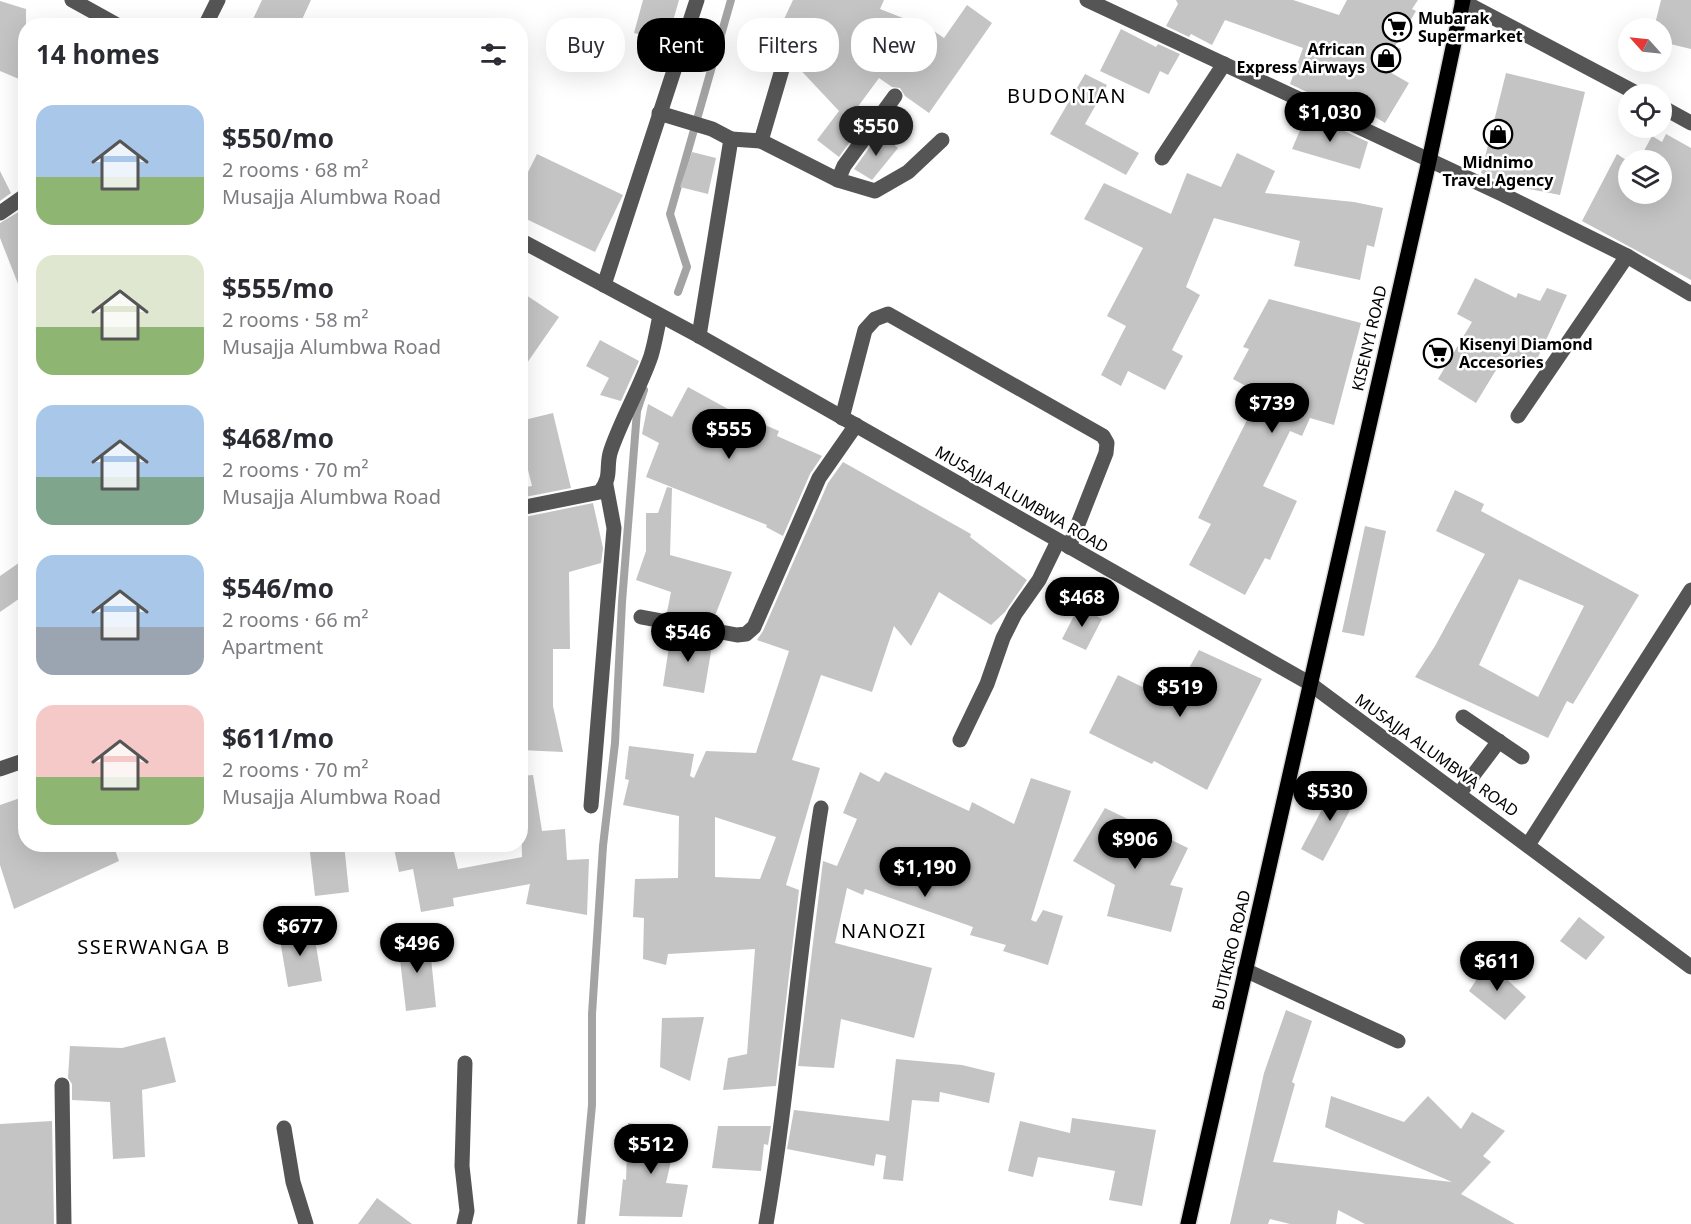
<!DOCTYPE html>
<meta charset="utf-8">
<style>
:root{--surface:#fff;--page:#f7f7f7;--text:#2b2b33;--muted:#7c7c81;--accent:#000}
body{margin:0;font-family:"Noto Sans",sans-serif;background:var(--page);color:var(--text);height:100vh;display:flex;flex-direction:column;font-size:22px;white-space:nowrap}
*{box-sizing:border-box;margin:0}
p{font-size:20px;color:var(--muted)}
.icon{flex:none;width:33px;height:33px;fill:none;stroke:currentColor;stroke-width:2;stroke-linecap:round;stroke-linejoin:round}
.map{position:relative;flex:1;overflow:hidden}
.side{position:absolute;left:18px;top:18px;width:510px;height:834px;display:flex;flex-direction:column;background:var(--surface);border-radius:24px;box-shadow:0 6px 24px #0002}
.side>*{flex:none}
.hud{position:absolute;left:546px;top:18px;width:570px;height:54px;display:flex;gap:12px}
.needle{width:39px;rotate:297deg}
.buttons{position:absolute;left:1618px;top:18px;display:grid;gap:12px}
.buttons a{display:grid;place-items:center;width:54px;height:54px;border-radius:50%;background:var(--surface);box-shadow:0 6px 24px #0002;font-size:30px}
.price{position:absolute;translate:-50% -51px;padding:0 14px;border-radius:21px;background:var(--accent);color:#fff;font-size:20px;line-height:39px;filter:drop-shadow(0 2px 3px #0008)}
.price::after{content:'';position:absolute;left:50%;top:36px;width:18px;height:14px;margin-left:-9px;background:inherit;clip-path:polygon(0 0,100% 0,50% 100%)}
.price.selected{background:#222;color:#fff}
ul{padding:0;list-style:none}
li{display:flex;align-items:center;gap:18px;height:150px;padding:0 18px}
li span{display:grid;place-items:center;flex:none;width:168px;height:120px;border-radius:18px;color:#555}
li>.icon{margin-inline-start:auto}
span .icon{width:72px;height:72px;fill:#fffc;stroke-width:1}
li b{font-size:26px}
h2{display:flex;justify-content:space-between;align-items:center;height:72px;padding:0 18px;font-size:26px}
.pill{padding:0 21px;border-radius:24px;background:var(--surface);box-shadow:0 6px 24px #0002;font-size:21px;line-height:54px}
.pill.selected{background:var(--accent);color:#fff}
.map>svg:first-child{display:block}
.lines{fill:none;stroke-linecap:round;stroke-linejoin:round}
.stream{stroke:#a3a3a3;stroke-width:8}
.building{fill:#c4c4c4;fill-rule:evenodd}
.major-casing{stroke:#dbdbdb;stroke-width:18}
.minor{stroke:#555;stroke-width:15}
.major{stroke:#000;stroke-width:15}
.labels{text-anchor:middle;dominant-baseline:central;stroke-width:5;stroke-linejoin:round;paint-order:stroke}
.poi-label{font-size:16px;font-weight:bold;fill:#000;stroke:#fff;text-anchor:start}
.street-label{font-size:16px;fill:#000;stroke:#fff}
.quarter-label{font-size:20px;letter-spacing:1.5px;fill:#000;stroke:#fff}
</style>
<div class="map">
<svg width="1691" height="1224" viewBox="0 0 1691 1224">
<rect width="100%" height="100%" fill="#fff"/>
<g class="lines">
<g class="stream">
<polyline points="678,292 687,267 670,214 731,0"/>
<polyline points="581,1224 592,1105 592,1014 603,846 615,743 622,602 637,411 644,390"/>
</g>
</g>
<g class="building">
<polygon points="262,0 311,0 299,26 267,26 253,19"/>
<polygon points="643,0 679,0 667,42 634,33"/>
<polygon points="793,0 884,0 880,9 931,29 944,38 967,5 992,23 929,113 905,96 900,88 892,87 879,78 854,112 865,121 839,157 817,140 839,111 794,63 803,47 777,34"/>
<polygon points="1176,0 1293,0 1339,15 1347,0 1418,0 1412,9 1416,11 1395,46 1401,49 1388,71 1409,83 1385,123 1375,117 1373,123 1290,84 1303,48 1225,20 1212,45 1191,34 1189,37 1166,26 1178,4"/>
<polygon points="1661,0 1691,0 1691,49 1662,42 1662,28 1654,28"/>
<polygon points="0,1 26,9 26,82 0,71"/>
<polygon points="1121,29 1156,47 1158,44 1180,54 1168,75 1160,71 1149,94 1100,71"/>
<polygon points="1506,73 1585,92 1560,195 1504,184 1481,173"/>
<polygon points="1085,74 1107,85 1085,124 1139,153 1126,175 1050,134"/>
<polygon points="1307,114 1368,142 1360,169 1292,149"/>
<polygon points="880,133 898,148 872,180 854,169"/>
<polygon points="1666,134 1691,148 1691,280 1582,221 1617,154 1629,162 1629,194 1662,194 1662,160 1639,160 1652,136 1662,142"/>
<polygon points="692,152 716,158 708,194 680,187"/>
<polygon points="1237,153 1275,171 1265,193 1354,202 1383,208 1374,247 1367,245 1360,280 1294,266 1300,241 1214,218 1186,287 1200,295 1172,350 1183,356 1165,390 1128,371 1121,386 1101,375 1126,326 1107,316 1143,248 1084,219 1104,183 1171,214 1187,173 1221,187"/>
<polygon points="537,154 623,195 595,252 520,216 520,188"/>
<polygon points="0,171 11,193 0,201"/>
<polygon points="20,211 26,221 24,299 0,238 0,223"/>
<polygon points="1475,278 1516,298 1518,293 1540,301 1547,288 1567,295 1532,370 1504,357 1476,403 1438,379 1472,322 1457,314"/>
<polygon points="520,291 559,317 520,373"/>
<polygon points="1269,299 1361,323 1334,425 1310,418 1302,436 1290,431 1263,486 1297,501 1270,560 1265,558 1245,595 1189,565 1211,524 1198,518 1260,394 1233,379 1249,349 1243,347"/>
<polygon points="600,340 639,361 621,401 600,395 609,378 586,366"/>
<polygon points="688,387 728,409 779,431 777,436 822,456 810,474 783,536 766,527 767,525 646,477 659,443 642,434 648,404 672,417"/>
<polygon points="553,413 571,488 520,498 520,488 532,486 520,438 520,421"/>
<path d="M843,462l128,72 -1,3 57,43 -22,32 -14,13 -52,-33 -28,54 -17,-20 -22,66 -51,-17 -29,85 28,8 -34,117 13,5 -23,196 -53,4 5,-32 19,-4 8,-105 -87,5 -2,11 -23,-6 1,-41 -11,-1 2,-38 43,-1 1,-62 -56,-11 6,-25 -4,-1 4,-33 65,8 -4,22 4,2 12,-27 50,2 33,-102 -32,-11 6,-9 65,-148zM715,817l61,20 -16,42 -45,-2z"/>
<polygon points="667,487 672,488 670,555 732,572 713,621 667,612 671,592 636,580 646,551 646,513 658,513"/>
<path d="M1455,490l29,14 -3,7 158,84 -66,109 -6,-3 -19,37 -133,-61 20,-31 50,-92 -49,-23zM1519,579l65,27 -46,91 -59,-32z"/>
<polygon points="593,503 603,548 601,563 569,572 570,649 553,649 553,706 563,752 520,750 520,518"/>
<polygon points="1365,526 1386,531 1364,636 1342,632"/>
<polygon points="26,558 26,594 0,612 0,576"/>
<polygon points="1079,606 1102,619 1086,650 1062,639"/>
<polygon points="671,633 713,640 704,693 663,686"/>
<polygon points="1199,650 1262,679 1207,790 1154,761 1152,764 1089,733 1118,675 1171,701"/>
<polygon points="860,772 879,782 885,772 969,811 972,802 1014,824 1031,778 1071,791 1031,920 1036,922 1043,910 1063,916 1048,965 1003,951 1006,945 970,935 973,927 865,889 863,895 847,888 835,943 932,968 914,1038 841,1019 834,1068 798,1066 823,861 837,866 857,819 843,813"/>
<polygon points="533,775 542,831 565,829 567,860 589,859 587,915 526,904 530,884 453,898 454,906 421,912 413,869 399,872 393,844 452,844 458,869 522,857 520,776"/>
<polygon points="1336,783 1358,795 1323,861 1301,849"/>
<polygon points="26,796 26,844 113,844 119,861 14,909 0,865 0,805"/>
<polygon points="1105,808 1188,848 1170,885 1183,888 1171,932 1107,916 1115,885 1073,861"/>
<polygon points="309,844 344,844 349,892 315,896"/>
<polygon points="1579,917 1605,937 1586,960 1560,941"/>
<polygon points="313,928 322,981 288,987 279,934"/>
<polygon points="429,938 436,1007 406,1011 398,942"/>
<polygon points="1488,962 1526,997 1505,1020 1469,991"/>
<polygon points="1286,1010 1312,1021 1292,1082 1295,1084 1273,1162 1452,1182 1325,1127 1331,1096 1404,1122 1428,1096 1461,1129 1472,1112 1505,1131 1483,1156 1491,1162 1461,1194 1515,1224 1365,1224 1338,1210 1336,1224 1290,1224 1270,1219 1268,1224 1230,1224 1264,1073"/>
<polygon points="704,1017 690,1081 660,1067 662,1018"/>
<polygon points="165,1037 176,1082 142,1090 145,1157 113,1159 110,1102 72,1100 72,1084 68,1078 70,1046 122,1048"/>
<polygon points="896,1059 962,1065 995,1073 989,1103 940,1092 939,1102 912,1100 903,1181 883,1179 886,1156 876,1154 874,1166 787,1149 794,1110 889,1121"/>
<polygon points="1072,1118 1156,1130 1142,1206 1109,1200 1115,1171 1038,1157 1033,1177 1008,1171 1020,1121 1070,1133"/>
<polygon points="52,1121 54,1224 0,1224 0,1124"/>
<polygon points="628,1123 678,1130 666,1183 688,1185 682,1217 619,1216 623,1179 626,1180"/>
<polygon points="718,1126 771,1126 768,1145 764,1144 761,1171 712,1168"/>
<polygon points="377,1198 412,1224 358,1224"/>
</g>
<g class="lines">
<g class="major-casing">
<polyline id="major" points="1188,1224 1429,161 1463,0"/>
</g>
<g class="minor">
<polyline points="72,0 119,26"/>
<polyline points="1087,0 1504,195 1627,256 1691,294"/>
<polyline points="1462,1 1638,94"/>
<polyline points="205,26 218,0"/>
<polyline points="1662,107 1691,123"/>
<polyline points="659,113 712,129 731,139"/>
<polyline points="761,141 838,180 844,166 895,96"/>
<polyline points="1162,158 1224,64"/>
<polyline points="838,180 875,191 908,172 942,140"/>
<polyline points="0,213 26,195"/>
<polyline points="520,240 699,336 1309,683 1691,967"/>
<polyline points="604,285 697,0"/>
<polyline points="699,336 731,139 761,141 786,56"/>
<polyline points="1518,416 1627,256"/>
<polyline points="842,418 865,330 875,319 888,314 1103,436 1107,443 1106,453 1069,547"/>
<path d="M520,508l80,-16c13,-17 5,-25 11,-42 11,-32 29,-62 40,-94 4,-13 6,-27 9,-40"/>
<polyline points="641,617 737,635 746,634 754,627 819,478 856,425"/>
<polyline points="1463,717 1522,757"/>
<polyline points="960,740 987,684 1003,638 1015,614 1039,580 1058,541"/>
<polyline points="0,769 26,760"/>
<polyline points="1459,794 1499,741"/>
<polyline points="591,806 614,528 606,485"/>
<polyline points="1528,845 1691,590"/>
<polyline points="1245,970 1398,1041"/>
<polyline points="62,1085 64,1224"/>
<polyline points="284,1128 293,1182 306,1224"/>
<polyline points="464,1224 467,1211 462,1166 465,1063"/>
<path d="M766,1224c24,-138 32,-278 55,-416"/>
</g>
<use href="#major" class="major"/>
</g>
<defs>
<g id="supermarket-ring" transform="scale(1.5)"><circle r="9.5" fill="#fff" stroke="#000" stroke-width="1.5"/><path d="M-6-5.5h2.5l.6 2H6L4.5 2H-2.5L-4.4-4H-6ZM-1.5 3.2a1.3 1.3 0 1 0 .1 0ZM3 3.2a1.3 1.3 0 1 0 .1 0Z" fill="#000"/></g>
<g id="shop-ring" transform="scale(1.5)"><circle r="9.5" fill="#fff" stroke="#000" stroke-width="1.5"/><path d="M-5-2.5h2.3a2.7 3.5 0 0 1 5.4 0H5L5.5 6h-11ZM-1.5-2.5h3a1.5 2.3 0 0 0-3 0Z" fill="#000"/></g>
</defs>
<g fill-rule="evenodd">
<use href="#supermarket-ring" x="1397" y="27"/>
<use href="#shop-ring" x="1386" y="58"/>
<use href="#shop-ring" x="1498" y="134"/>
<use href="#supermarket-ring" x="1438" y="353"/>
</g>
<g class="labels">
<g class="poi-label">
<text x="1418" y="18">Mubarak<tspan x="1418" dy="18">Supermarket</tspan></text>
<text x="1365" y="49" text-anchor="end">African<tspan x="1365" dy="18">Express Airways</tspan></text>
<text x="1498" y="162" text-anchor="middle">Midnimo<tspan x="1498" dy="18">Travel Agency</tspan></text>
<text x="1459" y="344">Kisenyi Diamond<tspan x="1459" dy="18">Accesories</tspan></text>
</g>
<g class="street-label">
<text transform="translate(1369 338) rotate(-77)">KISENYI ROAD</text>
<text transform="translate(1022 499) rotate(30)">MUSAJJA ALUMBWA ROAD</text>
<text transform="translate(1437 755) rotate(36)">MUSAJJA ALUMBWA ROAD</text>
<text transform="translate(1231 950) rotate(-77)">BUTIKIRO ROAD</text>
</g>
<g class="quarter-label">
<text x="1067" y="95">BUDONIAN</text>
<text x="884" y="930">NANOZI</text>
<text x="154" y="946">SSERWANGA B</text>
</g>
</g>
</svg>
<div class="buttons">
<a><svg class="needle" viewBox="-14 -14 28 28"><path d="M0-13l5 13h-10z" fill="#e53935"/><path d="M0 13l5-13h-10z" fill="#7c7c81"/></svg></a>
<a><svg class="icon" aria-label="locate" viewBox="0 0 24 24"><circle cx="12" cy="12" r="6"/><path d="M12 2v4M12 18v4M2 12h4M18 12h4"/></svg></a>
<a><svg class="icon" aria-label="layers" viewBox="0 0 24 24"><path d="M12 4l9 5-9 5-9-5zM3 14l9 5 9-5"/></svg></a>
</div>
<b class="price" style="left:1330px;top:143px">$1,030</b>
<b class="price selected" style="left:876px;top:157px">$550</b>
<b class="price" style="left:1272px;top:434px">$739</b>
<b class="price" style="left:729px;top:460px">$555</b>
<b class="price" style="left:1082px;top:628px">$468</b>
<b class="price" style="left:688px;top:663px">$546</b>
<b class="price" style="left:1180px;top:718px">$519</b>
<b class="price" style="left:1330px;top:822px">$530</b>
<b class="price" style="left:1135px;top:870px">$906</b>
<b class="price" style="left:925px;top:898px">$1,190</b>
<b class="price" style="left:300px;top:957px">$677</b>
<b class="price" style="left:417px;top:974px">$496</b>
<b class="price" style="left:1497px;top:992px">$611</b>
<b class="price" style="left:651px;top:1175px">$512</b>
<div class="hud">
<a class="pill">Buy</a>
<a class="pill selected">Rent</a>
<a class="pill">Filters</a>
<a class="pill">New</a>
</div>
<section class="side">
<h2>14 homes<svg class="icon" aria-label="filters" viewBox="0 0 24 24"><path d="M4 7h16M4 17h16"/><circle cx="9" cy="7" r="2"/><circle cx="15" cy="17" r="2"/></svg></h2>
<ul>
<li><span style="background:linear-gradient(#a9c7e8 60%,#8fb573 0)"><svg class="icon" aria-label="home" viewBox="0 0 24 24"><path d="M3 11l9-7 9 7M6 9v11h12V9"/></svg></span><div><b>$550/mo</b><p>2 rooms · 68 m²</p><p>Musajja Alumbwa Road</p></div></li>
<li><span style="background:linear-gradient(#dfe7d0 60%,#8fb573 0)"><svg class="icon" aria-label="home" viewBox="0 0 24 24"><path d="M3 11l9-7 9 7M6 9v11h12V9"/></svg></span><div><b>$555/mo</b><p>2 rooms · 58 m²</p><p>Musajja Alumbwa Road</p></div></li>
<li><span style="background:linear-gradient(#a9c7e8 60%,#7fa58c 0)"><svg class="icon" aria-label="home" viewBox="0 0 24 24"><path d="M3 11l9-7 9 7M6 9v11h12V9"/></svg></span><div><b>$468/mo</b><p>2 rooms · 70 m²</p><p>Musajja Alumbwa Road</p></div></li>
<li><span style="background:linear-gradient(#a9c7e8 60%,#9aa5b1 0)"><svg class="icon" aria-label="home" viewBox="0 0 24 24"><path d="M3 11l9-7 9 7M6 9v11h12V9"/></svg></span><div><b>$546/mo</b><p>2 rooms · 66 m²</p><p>Apartment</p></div></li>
<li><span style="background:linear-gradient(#f6c9c9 60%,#8fb573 0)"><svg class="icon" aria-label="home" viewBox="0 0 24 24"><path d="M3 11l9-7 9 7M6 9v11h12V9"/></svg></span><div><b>$611/mo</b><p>2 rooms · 70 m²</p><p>Musajja Alumbwa Road</p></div></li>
</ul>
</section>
</div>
